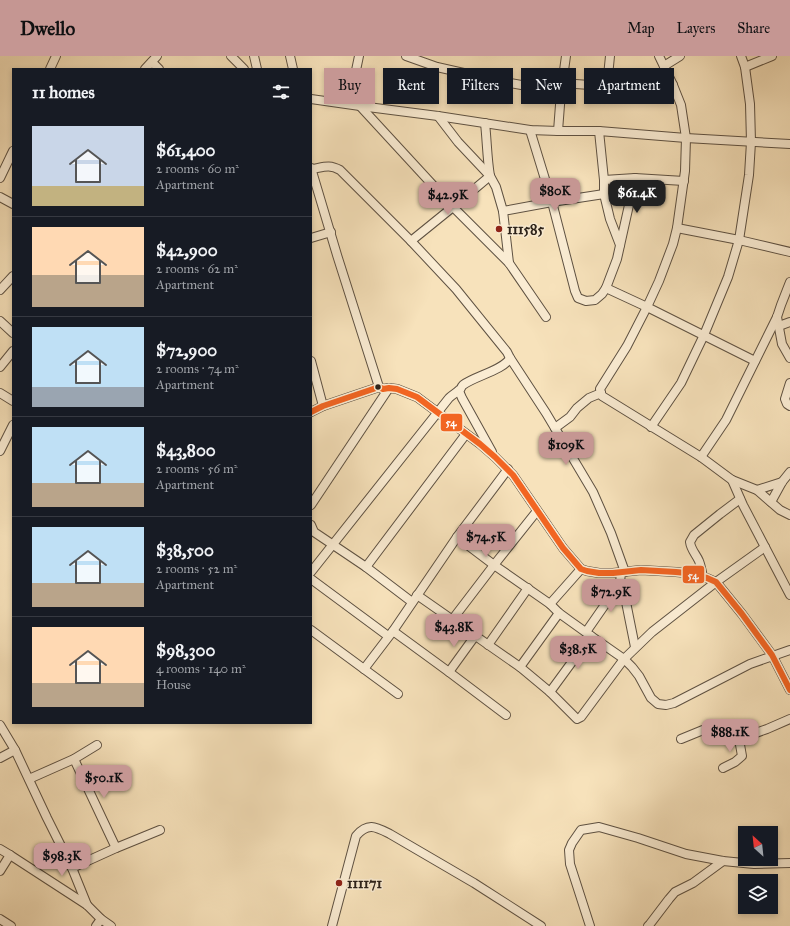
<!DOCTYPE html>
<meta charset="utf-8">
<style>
:root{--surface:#171b24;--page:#242831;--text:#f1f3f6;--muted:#9ea1a6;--line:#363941;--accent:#c59692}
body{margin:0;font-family:"IM FELL Great Primer",serif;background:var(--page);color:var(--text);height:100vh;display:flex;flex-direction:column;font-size:15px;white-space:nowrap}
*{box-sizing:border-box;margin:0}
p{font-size:13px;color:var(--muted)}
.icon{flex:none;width:22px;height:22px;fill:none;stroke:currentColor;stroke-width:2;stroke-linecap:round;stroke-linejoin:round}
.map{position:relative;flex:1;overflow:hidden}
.side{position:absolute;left:12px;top:12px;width:300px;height:656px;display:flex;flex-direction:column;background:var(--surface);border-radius:0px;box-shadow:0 2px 6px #0003}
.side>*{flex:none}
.guide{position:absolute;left:324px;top:12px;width:380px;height:36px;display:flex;gap:8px}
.needle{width:26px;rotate:333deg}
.buttons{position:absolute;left:738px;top:770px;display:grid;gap:8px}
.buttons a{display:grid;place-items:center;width:40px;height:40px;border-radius:0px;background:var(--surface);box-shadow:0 2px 6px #0003;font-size:20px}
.price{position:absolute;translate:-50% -34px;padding:0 9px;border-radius:8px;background:var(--accent);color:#111;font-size:13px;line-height:26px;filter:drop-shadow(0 1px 2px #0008)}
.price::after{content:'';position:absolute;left:50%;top:24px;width:12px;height:9px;margin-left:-6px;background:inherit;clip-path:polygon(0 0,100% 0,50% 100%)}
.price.selected{background:#222;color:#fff}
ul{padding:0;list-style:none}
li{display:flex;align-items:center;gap:12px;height:100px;padding:0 20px}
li+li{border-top:1px solid var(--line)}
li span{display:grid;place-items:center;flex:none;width:112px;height:80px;border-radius:0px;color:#555}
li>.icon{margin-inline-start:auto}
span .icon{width:48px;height:48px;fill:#fffc;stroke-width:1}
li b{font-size:17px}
h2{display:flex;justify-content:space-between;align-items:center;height:48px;padding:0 20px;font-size:17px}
.chip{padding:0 14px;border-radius:0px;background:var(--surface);box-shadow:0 2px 6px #0003;font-size:14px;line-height:36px}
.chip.selected{background:var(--accent);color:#111}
header{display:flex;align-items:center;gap:24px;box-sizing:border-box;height:56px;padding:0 20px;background:var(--accent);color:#111}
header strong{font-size:19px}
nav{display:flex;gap:22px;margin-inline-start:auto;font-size:14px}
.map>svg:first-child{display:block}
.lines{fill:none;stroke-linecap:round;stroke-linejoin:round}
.minor-casing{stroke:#5e5142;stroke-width:10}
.minor{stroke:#faecd3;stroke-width:8}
.bus-1-casing{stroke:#faecd3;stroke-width:9}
.bus-1{stroke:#f26522;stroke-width:6}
.poi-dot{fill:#8f2418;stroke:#faecd3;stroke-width:1.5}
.bus-dot{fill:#2b2119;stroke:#faecd3;stroke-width:1.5}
.labels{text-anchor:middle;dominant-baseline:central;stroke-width:3;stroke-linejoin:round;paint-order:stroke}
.poi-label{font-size:14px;font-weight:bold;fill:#2b2119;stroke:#faecd3;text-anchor:start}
.line-badge{stroke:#faecd3;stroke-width:1.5}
.badge-label{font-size:11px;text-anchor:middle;font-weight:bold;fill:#fff}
</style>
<header>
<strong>Dwello</strong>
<nav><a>Map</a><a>Layers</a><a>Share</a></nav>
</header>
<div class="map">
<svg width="790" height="870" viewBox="0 0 790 870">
<rect width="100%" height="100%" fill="#f7e2bb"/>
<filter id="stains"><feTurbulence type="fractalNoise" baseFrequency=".005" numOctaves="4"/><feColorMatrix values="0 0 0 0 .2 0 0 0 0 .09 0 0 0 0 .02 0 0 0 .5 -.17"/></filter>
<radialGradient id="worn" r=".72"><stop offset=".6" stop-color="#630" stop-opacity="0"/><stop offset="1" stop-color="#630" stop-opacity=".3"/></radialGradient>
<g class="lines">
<g class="minor-casing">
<g id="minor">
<polyline points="231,0 244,13"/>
<polyline points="254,0 257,13"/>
<polyline points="290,0 293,13"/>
<polyline points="406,0 437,11 499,25 561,36"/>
<polyline points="152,6 159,13"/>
<polyline points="664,10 680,0"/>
<polyline points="745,11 772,0"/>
<polyline points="50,13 56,0"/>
<polyline points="145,13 157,0"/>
<polyline points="562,27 631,32 658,32 673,29"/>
<polyline points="607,30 610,0"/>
<polyline points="311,43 360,50 438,60 530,74 558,75 599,75 686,82 790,88"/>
<polyline points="349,48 359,0"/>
<polyline points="360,50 453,151 509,207 546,261"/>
<polyline points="438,60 458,86 490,120 496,131 503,155 509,207"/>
<path d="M485,67c2,18 2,35 5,53"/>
<polyline points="530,74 552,146 575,235 578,242 586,245 595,244 602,238 606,232 617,203 635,122"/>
<polyline points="558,75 561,36 566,0"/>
<polyline points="599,75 604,124 604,138 610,163 620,189"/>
<polyline points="311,112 337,199 379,331"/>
<path d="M312,113c12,-2 17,-5 28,1l71,71 45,48 51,63 3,6 36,55 47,79 18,41 14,39"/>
<polyline points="0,122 13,95"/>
<polyline points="604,124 635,122 684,125"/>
<polyline points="0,141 13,148"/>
<polyline points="503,155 552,146 604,138"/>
<polyline points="677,172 739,184 790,196"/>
<polyline points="311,182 331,176"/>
<polyline points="411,185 453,151 490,120"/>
<polyline points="606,232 647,251 755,305"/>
<polyline points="0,234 13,220"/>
<polyline points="777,261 782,288 790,302"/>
<polyline points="0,265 13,277"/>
<polyline points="779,270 790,266"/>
<polyline points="311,305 323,350"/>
<polyline points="0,311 13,295"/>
<polyline points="790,327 785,343 787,348 790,350"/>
<polyline points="459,335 462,342 492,396"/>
<polyline points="0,337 13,345"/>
<polyline points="601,337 600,333 627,290 647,251 659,225 673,188 677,172 685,115 686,82 681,49 673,29 659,0"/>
<polyline points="601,337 602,340 701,401 732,424 757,434 780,454 790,459"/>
<polyline points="311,356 323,350 379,331 383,333 389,332 397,333 417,341 480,388 495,401 513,419 563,492 581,513 587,515 599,517 613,517 641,514 676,516 686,517 707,522 716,526 742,558 772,599 790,634"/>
<polyline points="651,371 681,327 704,279 728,221 739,184 749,119 751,86 750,48 745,11 741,0"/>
<polyline points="555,372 570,361 577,352 589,342 601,337"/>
<polyline points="0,395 13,369"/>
<polyline points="701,401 726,364 777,261 781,249 790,226"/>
<polyline points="732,424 743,449 790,539"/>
<polyline points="757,434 782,426"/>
<polyline points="771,446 782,426 790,416"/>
<polyline points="311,449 389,332"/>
<polyline points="311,469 314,476 366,511 412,546"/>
<polyline points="457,481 494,509 550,548 559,557 591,580 624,603 632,611 639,620 651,642 658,648 666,649 674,647 750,608 790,594"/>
<polyline points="366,511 466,378"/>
<path d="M311,516l138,-174c3,-3 7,-5 10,-8 4,-3 1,-2 4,-5 12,-9 41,-15 47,-27"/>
<polyline points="621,516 620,527 625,541 635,591"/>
<path d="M703,521c-1,-5 -2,-11 -4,-16 -3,-7 -8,-11 -9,-19l4,-7 26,-21 20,-15"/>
<polyline points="311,523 388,580"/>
<polyline points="417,539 520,611 550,636 577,663 581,661 624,603 652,576 716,526 765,491"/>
<polyline points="550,548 581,513"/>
<polyline points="452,564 494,509 537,455"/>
<polyline points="311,574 398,638"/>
<polyline points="393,575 449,616 506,659"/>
<polyline points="586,576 620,527"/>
<polyline points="488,589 528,532"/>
<polyline points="520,611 559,557"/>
<polyline points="364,613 393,575 457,481 508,413"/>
<polyline points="449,616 475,580"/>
<polyline points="550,636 591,580"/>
<polyline points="0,669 15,694 47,762 72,812 87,849"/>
<polyline points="681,683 703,674 727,670 734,672 739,683 742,700 735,706 723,712"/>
<polyline points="739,683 767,673 790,663"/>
<polyline points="0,702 15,694"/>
<polyline points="74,703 116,792"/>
<polyline points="29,723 74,703 97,689"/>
<polyline points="0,793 10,799 87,849 101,863 111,870"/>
<polyline points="72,812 116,792 160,774"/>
<polyline points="0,815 10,799"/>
<polyline points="0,863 11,870"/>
<polyline points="96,870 101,863"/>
<path d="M332,870l24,-90c12,-14 20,-9 34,-2l84,49 67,43"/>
<polyline points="590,870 570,808 569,794 572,787 581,774 599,771 638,782 686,798 723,805 754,808 790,807"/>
<polyline points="648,870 650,868 669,843 675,836 693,827 723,805"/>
</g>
</g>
<use href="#minor" class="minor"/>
<g class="bus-1-casing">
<polyline id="bus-1" points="311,356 323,350 379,331 383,333 389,332 397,333 417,341 480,388 495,401 513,419 563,492 581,513 587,515 599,517 613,517 641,514 676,516 686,517 707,522 716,526 742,558 772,599 790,634"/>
</g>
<use href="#bus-1" class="bus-1"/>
</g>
<g class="poi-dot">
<circle cx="499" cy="173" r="4"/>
<circle cx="339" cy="827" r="4"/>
</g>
<circle class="bus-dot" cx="378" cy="331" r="3.5"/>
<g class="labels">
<g class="poi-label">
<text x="507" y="173">111585</text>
<text x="347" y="827">111171</text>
</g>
</g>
<g class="line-badge">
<rect x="440" y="357" width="23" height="19" rx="4" fill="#f26522"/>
<rect x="682" y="509" width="23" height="19" rx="4" fill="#f26522"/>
</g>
<g class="badge-label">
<text x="451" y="370">54</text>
<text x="693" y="523">54</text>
</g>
<rect width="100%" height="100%" filter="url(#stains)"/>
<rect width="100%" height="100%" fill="url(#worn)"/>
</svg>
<div class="buttons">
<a><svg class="needle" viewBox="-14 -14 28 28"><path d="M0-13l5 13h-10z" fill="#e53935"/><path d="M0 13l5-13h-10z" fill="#9ea1a6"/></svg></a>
<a><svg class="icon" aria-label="layers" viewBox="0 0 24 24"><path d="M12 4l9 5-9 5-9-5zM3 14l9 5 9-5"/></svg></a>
</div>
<b class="price" style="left:555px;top:156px">$80K</b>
<b class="price selected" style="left:637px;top:158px">$61.4K</b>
<b class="price" style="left:448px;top:160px">$42.9K</b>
<b class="price" style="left:566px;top:410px">$109K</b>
<b class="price" style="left:486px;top:502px">$74.5K</b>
<b class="price" style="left:611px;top:557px">$72.9K</b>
<b class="price" style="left:454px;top:592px">$43.8K</b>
<b class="price" style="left:578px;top:614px">$38.5K</b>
<b class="price" style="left:730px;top:697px">$88.1K</b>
<b class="price" style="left:104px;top:743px">$50.1K</b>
<b class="price" style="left:62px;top:821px">$98.3K</b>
<div class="guide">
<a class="chip selected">Buy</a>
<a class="chip">Rent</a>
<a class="chip">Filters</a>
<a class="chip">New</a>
<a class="chip">Apartment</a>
</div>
<section class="side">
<h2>11 homes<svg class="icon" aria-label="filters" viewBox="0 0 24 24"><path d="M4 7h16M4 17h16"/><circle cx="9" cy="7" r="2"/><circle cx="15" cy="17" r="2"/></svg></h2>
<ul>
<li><span style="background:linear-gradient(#c9d6e8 75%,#c2b280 0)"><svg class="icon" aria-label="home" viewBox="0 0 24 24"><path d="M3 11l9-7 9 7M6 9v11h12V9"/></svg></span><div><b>$61,400</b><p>2 rooms · 60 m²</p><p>Apartment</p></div></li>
<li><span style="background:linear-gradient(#ffd9b3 60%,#b9a48a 0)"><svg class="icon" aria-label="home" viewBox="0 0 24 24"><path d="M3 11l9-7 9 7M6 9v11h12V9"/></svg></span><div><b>$42,900</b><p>2 rooms · 62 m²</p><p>Apartment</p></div></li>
<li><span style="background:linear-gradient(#bfe0f5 75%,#9aa5b1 0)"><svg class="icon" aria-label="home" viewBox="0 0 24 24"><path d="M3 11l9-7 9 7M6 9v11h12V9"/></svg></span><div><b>$72,900</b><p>2 rooms · 74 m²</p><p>Apartment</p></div></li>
<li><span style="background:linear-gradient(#bfe0f5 70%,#b9a48a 0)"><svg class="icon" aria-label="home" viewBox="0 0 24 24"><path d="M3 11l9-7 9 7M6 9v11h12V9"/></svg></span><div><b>$43,800</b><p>2 rooms · 56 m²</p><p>Apartment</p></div></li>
<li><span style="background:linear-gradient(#bfe0f5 70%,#b9a48a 0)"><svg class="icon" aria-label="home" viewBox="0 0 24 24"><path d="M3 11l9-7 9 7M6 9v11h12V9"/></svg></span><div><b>$38,500</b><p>2 rooms · 52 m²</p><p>Apartment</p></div></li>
<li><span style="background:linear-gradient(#ffd9b3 70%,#b9a48a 0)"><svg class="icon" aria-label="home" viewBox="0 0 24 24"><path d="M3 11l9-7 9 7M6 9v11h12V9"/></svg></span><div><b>$98,300</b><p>4 rooms · 140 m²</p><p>House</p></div></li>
</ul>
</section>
</div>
